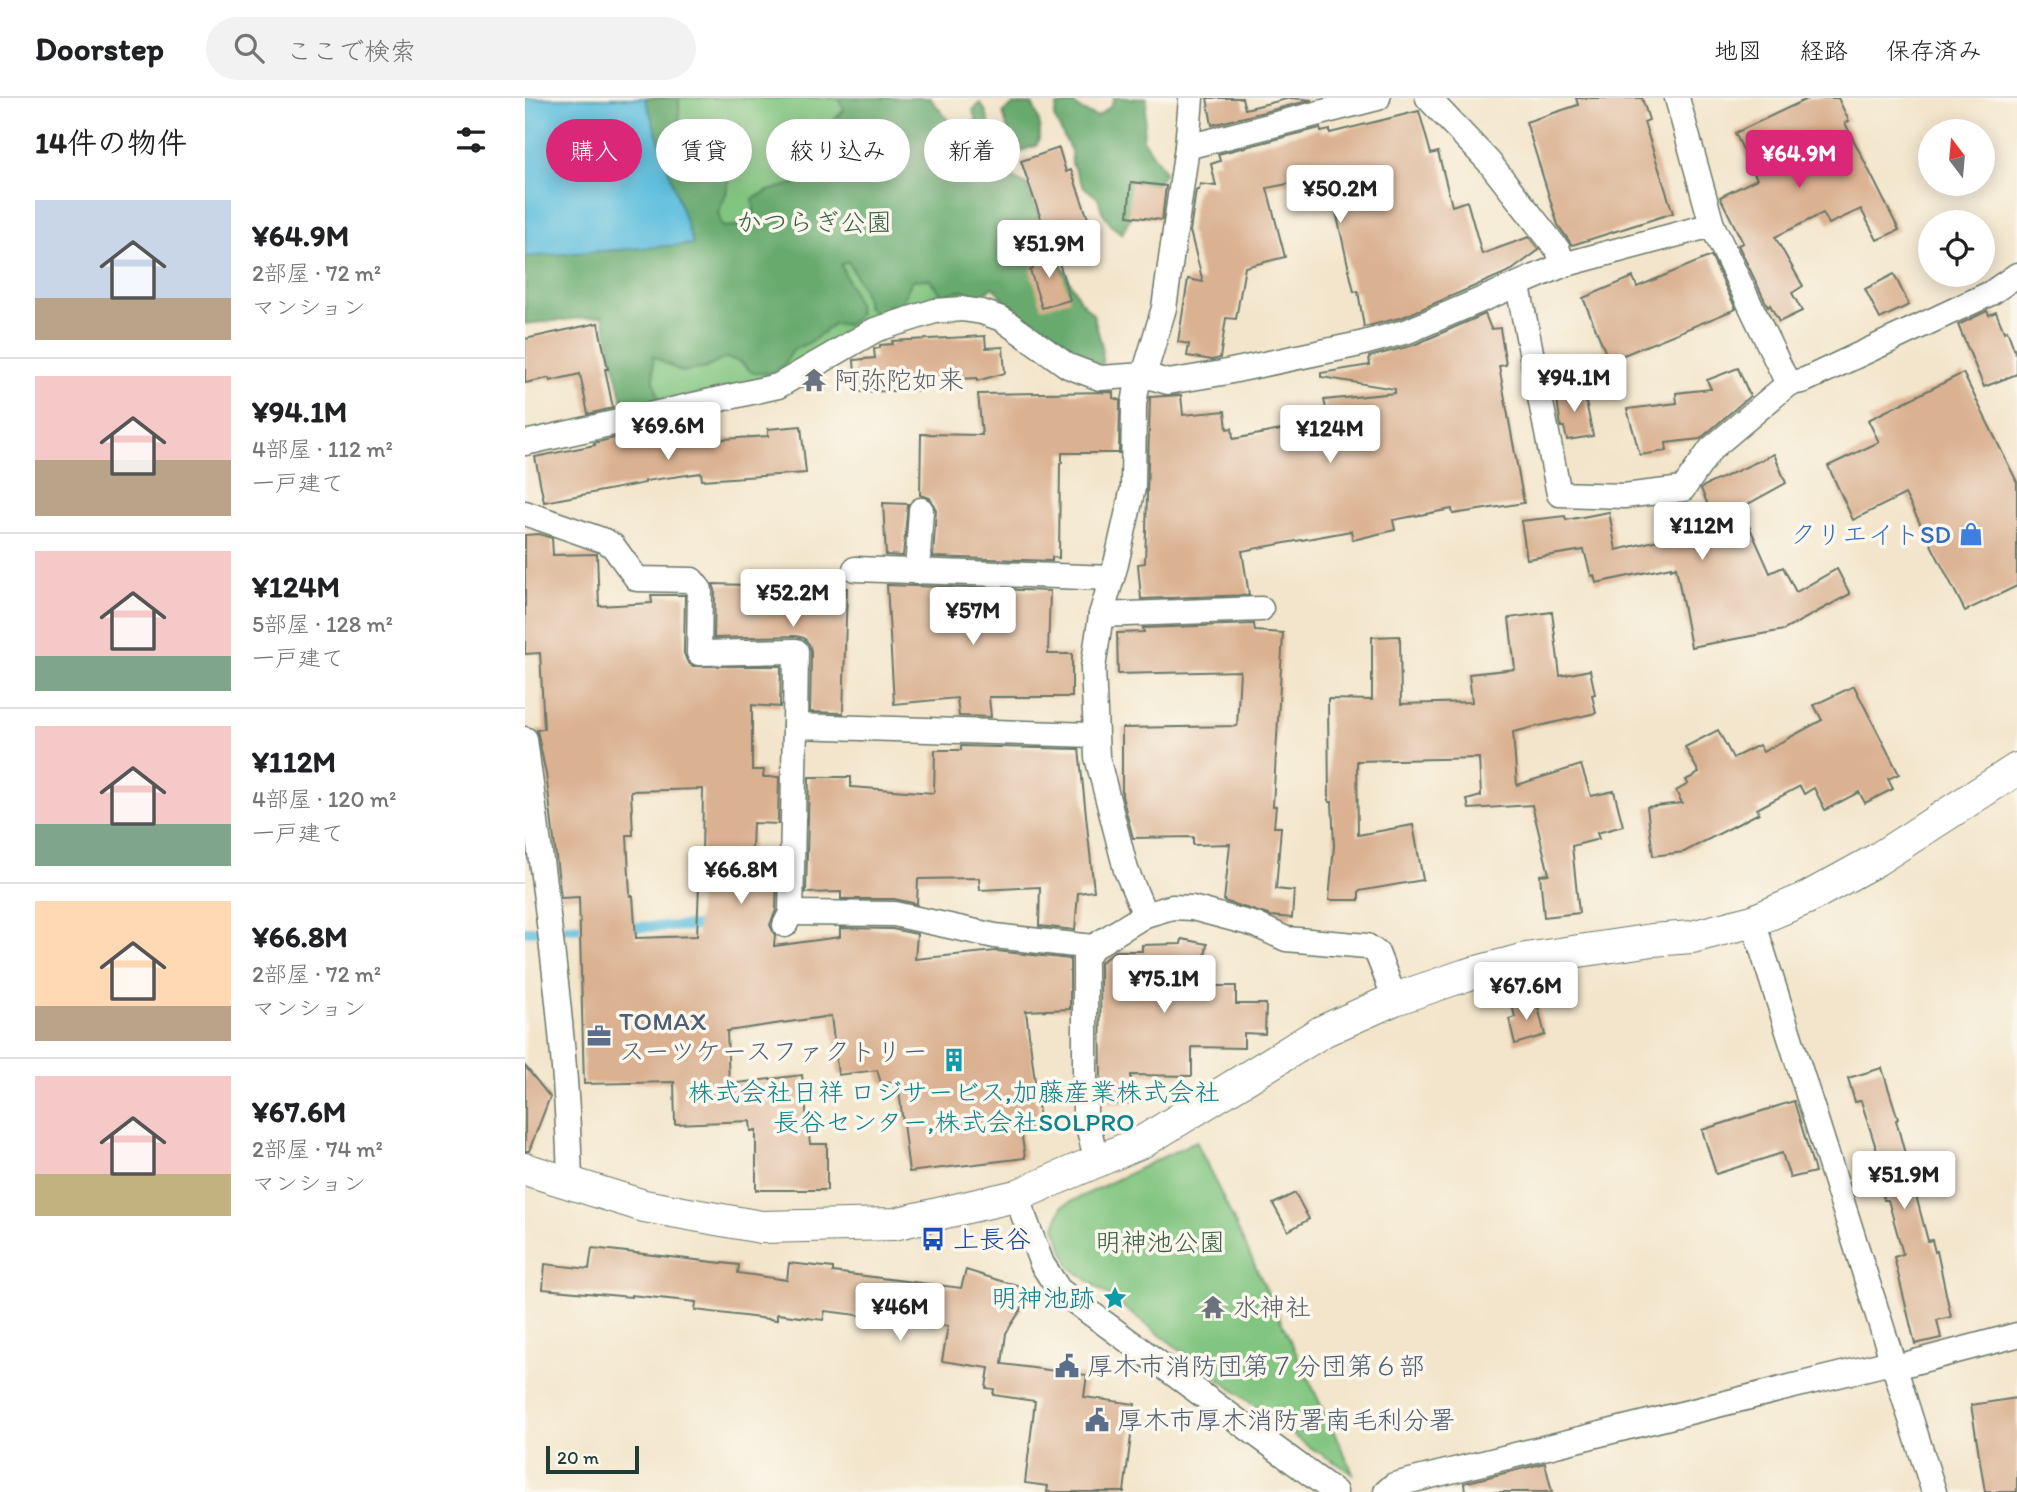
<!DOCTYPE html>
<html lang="ja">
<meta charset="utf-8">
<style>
:root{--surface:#fff;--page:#f2f2f2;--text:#202124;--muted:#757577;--line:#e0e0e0;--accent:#db2777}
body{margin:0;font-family:Itim,"Klee One",sans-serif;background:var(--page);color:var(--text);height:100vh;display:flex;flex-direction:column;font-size:26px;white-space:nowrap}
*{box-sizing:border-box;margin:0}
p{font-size:23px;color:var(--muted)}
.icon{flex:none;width:38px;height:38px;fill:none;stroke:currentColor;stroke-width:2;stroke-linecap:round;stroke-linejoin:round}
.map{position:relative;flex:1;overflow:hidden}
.details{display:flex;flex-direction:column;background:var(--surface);width:525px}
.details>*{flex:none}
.hud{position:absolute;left:21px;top:21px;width:665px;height:63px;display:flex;gap:14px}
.needle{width:46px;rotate:344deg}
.fabs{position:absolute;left:1393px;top:21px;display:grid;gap:14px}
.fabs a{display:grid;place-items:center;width:77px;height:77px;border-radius:50%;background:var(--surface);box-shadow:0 4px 18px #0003;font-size:35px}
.scale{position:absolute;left:21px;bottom:18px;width:93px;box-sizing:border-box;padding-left:7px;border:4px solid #1f3d34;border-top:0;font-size:19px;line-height:24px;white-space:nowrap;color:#1f3d34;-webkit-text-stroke:5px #fbf7ec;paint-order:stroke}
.price{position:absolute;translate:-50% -60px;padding:0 16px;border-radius:7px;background:#fff;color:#222;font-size:23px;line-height:46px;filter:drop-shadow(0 2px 4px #0008)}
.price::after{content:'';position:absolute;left:50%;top:42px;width:21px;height:16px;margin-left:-10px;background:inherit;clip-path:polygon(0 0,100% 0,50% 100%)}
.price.selected{background:var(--accent);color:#fff}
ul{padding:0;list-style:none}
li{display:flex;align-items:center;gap:21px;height:175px;padding:0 35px}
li+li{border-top:2px solid var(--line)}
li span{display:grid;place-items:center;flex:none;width:196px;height:140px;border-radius:0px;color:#555}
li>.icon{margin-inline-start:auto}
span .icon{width:84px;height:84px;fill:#fffc;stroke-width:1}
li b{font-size:30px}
h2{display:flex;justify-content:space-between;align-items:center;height:84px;padding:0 35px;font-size:30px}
.chip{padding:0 24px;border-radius:32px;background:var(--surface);box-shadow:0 4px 18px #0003;font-size:24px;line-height:63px}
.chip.selected{background:var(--accent);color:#fff}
header{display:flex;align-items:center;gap:42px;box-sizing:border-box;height:98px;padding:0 35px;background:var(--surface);border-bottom:2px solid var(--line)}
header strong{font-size:33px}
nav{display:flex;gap:38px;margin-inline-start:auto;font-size:24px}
.search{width:490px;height:63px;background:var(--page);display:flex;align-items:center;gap:18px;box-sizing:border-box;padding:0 24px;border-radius:38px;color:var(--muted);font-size:26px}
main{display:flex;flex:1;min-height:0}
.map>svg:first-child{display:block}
.green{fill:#81c580;stroke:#50815a;stroke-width:2}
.forest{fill:#68aa6e;stroke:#447451;stroke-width:2}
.water{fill:#60c0de;stroke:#407e89;stroke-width:2}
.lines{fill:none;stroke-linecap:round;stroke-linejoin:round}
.stream{stroke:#60c0de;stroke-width:10}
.building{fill:#dab191;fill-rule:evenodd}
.minor-casing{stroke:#697869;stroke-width:27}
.tertiary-casing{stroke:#697869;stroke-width:34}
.minor{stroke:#fff;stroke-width:24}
.tertiary{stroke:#fff;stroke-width:32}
.labels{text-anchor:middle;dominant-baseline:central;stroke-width:7;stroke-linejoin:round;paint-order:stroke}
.park-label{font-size:26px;fill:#385f47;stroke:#fbf7ec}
.worship-label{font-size:26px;fill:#5b616d;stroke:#fbf7ec;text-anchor:start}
.shop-label{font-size:26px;fill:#366cbe;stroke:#fbf7ec;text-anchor:end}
.service-label{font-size:26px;fill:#4e5e75;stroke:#fbf7ec;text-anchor:start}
.culture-label{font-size:26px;fill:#0d838f;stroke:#fbf7ec}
.transit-label{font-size:26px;fill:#164399;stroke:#fbf7ec;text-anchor:start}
</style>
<header>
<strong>Doorstep</strong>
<div class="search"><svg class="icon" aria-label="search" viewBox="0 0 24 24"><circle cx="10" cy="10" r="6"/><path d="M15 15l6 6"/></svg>ここで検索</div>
<nav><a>地図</a><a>経路</a><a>保存済み</a></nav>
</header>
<main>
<section class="details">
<h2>14件の物件<svg class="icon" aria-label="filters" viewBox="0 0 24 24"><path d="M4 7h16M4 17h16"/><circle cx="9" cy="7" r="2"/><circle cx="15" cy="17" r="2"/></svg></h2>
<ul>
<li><span style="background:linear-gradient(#c9d6e8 70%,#b9a48a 0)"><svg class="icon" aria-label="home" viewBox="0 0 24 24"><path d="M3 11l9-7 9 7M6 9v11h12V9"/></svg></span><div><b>¥64.9M</b><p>2部屋 · 72 m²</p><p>マンション</p></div></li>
<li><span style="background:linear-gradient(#f6c9c9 60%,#b9a48a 0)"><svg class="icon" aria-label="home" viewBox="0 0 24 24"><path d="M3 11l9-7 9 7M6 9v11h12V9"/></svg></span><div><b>¥94.1M</b><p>4部屋 · 112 m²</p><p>一戸建て</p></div></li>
<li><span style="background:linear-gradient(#f6c9c9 75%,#7fa58c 0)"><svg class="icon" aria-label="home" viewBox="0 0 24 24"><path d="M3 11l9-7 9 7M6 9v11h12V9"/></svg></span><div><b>¥124M</b><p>5部屋 · 128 m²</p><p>一戸建て</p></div></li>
<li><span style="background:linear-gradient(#f6c9c9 70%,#7fa58c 0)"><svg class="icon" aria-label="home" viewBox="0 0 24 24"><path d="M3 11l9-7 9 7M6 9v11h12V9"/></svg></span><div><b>¥112M</b><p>4部屋 · 120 m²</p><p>一戸建て</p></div></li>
<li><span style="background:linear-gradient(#ffd9b3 75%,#b9a48a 0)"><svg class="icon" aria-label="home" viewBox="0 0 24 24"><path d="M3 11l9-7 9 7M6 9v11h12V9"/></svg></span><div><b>¥66.8M</b><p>2部屋 · 72 m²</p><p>マンション</p></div></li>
<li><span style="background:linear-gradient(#f6c9c9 70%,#c2b280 0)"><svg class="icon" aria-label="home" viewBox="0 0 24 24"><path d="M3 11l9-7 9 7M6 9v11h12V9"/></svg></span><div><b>¥67.6M</b><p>2部屋 · 74 m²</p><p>マンション</p></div></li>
</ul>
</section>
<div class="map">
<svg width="1492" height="1394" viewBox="0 0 1492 1394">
<rect width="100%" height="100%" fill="#fbf7ec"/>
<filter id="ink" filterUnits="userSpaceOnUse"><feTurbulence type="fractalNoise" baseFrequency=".0143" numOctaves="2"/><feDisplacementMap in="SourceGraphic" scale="14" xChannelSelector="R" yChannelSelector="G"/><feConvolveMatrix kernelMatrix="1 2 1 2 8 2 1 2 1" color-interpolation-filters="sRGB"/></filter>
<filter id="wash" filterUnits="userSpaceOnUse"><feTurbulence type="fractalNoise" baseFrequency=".00686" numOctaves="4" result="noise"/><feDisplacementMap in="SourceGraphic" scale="28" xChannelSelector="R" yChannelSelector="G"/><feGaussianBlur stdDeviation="1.57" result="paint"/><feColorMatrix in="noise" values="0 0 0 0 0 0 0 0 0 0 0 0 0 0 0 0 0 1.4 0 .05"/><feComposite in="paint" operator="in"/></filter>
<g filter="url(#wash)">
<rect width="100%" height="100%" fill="#f3e5cb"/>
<g class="green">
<polygon points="123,0 349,0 448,184 447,202 249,280 100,312"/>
<polygon points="671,1043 828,1375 783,1348 545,1169 530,1129 537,1108"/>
</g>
<g class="forest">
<path d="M84,0h70v23l28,12 12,21 9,29 -2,11 -8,19 4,14 16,-1 17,-6 -2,-21 15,-8 44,-12 -2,-18 -12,-16 1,-19 16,-3 13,3 16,-16 -6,-12h92l18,22 3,32 13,11 20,-15 -11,-38 7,-7 5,7 10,31 14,4 -1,-15 -5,-17 10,-8 19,-1c7,13 12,28 4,42 -17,5 -24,7 -28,24l8,10 11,5 17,46 36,70 13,13 9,32 1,18h-11l-56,-35 -24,-18 -13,-18 -7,-6 -13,10c-13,-9 -21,-8 -36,-1l-14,-17 -17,1 -10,22 -11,2 -14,11 -9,-7 -5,-18 -15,-29 -7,4 15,35 3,14 -11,11 -14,-1 -22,17 -19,9 -9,15 -14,8h-17l-14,-12 -14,-3 -19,10 -24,4 -29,-16 1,25 5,17 -14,8 -20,4 -22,-94 -78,8v-153z"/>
<polygon points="589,0 622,0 618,41 640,74 602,125 597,136 587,128 577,113 573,100 558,88 547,66 546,53 529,19 532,8 548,5 557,13 572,19 586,8"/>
</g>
<polygon class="water" points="0,0 120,0 168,146 0,159"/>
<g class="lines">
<g class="stream">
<polyline points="97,829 183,828"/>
<polyline points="41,830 68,829"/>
<polyline points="0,833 11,833"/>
</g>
</g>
<g id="blocks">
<g class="building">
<polygon points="682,0 717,0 720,11 766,0 787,2 687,27"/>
<polygon points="1051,0 1117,0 1124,22 1119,24 1148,115 1047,147 1033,127 1001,24 1053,7"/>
<polygon points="1284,0 1313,0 1324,23 1320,25 1374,132 1352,142 1336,111 1304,126 1298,115 1250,139 1278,188 1267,195 1277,213 1254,224 1245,207 1243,209 1213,147 1218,145 1195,99 1232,81 1210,35"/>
<polygon points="894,13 906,56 913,54 927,108 942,103 957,156 1004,139 1014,152 987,172 878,219 839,229 833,193 829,194 803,78 742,90 760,159 720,169 711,221 701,220 695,260 687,262 662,258 664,246 653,244 663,181 678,184 665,133 671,92 674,92 675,86 691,88 686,66 695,63 693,56 795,30 796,34 805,32 805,35"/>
<polygon points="534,50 541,74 546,72 567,132 557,135 559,142 527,153 496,63"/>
<polygon points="606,84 641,88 637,122 603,118"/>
<polygon points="531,154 545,202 517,210 505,172 508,171 505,162"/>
<polygon points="1186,158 1211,211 1084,263 1058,200 1108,179 1112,189"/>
<polygon points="1369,176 1384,207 1355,221 1340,191"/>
<polygon points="1462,213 1464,217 1471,214 1479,234 1482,232 1492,259 1492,276 1459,289 1433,227"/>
<polygon points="960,216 966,231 975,230 981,267 974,268 999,405 928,416 927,411 868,422 870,432 828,442 826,433 717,453 724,497 616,501 613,466 620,465 625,299 656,297 658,317 700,313 702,331 707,330 708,341 804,323 799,302 870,295 870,291 796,279 796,275 845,267 844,259 889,247"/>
<polygon points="73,225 83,271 80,271 88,310 63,316 55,276 25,283 24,280 0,285 0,241"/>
<polygon points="460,238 461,250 478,249 480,275 452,283 452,280 400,283 401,292 331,294 329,262 350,260 349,251 355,250 355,247 368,246 367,243"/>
<polygon points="1213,270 1225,298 1175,341 1141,345 1142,353 1115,357 1102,311 1152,305 1151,295 1186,291 1182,282"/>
<polygon points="1438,275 1492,384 1492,488 1440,513 1380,396 1328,422 1303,368 1354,344 1343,322"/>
<polygon points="1058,289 1068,338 1042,342 1039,329 1036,329 1031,294"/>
<polygon points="588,294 588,300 595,302 594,355 537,355 537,364 535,365 534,460 527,459 527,463 408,459 411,412 405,400 395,397 396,336 457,337 453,296"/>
<polygon points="276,328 281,375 177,382 176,375 120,383 120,385 19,404 10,359 70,347 69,345 94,339 95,343 111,340 112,343 167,337 168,343 243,338 243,331"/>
<polygon points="1249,356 1261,385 1216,410 1245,475 1258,469 1271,494 1312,471 1325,496 1259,532 1166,549 1151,469 1146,471 1146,469 1071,485 1069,477 1066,478 1059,452 1002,461 996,423 1040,418 1041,422 1084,414 1091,452 1138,441 1137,437 1190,423 1176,391 1179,388"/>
<polygon points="358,405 383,406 378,458 361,457"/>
<path d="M14,436l13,4 1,17 44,-1 2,52 53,-3 -1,-8h34l-1,58 3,8 5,5h89l-1,41 -28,-2v65h12l-1,7h16l-1,47 -25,-1 -2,50 26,1 -1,36 -6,15 5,10 -1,11 66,-9v-9l52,1 25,5 -2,25 81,-8 74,8v50l-44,2 15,117 -20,2 4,28 -116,14 -11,-90 -17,1 -4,-13 -39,5 -7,-59 -104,15 2,53 73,-9 8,69h17v46h-71v-60l-5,1 -1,-10 -75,3 -1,-42 -90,2 -5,-187 -18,1 -15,-124 -9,-44 7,-1 -4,-76 -15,1v-119zM178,691l-1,70 -2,-1 -3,78 -61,2 -3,-42h-3l-3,-61h6l-2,-44z"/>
<polygon points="188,486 322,490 318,615 285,614 286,553 284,546 279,540 271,538 189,540 190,492"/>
<polygon points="362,487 525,493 523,556 547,556 547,599 464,599 466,619 434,618 432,600 369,606"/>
<polygon points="1027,514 1035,578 1065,572 1070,596 1067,597 1071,615 988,634 992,687 1056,667 1066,698 1089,693 1098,728 1072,735 1074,741 1047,748 1054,815 1019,819 1015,777 1024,776 1007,707 944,711 942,702 956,698 954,660 832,663 833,737 888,727 898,782 834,793 834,802 804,802 809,748 807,704 804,704 803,601 847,602 847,539 875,538 876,606 947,604 944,576 990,571 984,520"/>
<polygon points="729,526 730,533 758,535 748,708 751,708 749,729 756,729 751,791 769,793 767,820 746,818 699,803 705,746 668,747 668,739 608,740 597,698 597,630 712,628 715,573 593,576 592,535 619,534 618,530"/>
<polygon points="1329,588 1374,676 1363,681 1368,691 1340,705 1334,694 1300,712 1289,690 1279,696 1275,688 1232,711 1234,715 1159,754 1128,758 1122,709 1157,705 1151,693 1163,686 1161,682 1174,675 1160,649 1193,632 1208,660 1234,647 1238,654 1297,622 1289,607"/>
<polygon points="436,648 554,651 569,793 553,795 550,832 514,828 515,789 455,792 454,780 393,781 392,806 369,801 316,801 316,794 281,795 284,679 326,679 326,689 409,695 410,652 436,652"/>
<polygon points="657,841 682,846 676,888 711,888 711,906 741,906 740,936 719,935 719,950 667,949 667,978 606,977 606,1006 576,1005 575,865 590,853 617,853 617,847 656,846"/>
<polygon points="1011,901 1020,937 990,946 984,921 990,919 987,907"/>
<polygon points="0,968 25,999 4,1053 0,1053"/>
<polygon points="1357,970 1373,1021 1371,1022 1403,1143 1407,1142 1410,1154 1412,1153 1426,1219 1412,1222 1416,1240 1390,1246 1369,1159 1378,1156 1363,1102 1359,1102 1351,1074 1358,1072 1336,1003 1330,1004 1323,980"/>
<polygon points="1269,1003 1290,1074 1265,1080 1257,1055 1191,1076 1177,1032"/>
<polygon points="770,1095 784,1121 763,1133 748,1106"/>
<polygon points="67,1150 214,1167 213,1175 262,1182 264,1165 308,1170 308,1174 436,1190 441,1172 508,1193 481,1235 477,1266 562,1277 559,1299 610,1306 599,1394 522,1394 523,1388 500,1385 510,1303 468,1297 469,1291 461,1290 464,1270 417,1263 423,1228 300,1213 298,1222 252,1216 252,1222 170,1212 171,1204 106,1197 106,1199 18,1191 20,1166 64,1171"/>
<polygon points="1492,1300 1492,1394 1460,1394 1446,1307"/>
<polygon points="1020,1365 1027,1394 940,1394 939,1385"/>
</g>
</g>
</g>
<g filter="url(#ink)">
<use href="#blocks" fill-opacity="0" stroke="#697869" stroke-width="2"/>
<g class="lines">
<g class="minor-casing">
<g id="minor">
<polyline points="666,0 662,49 639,210 619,277 612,288 609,306 608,390 591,466 576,517 568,570 572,659 601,772 620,817 647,809 667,810 731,827 761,841 842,848 852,855 870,901"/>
<polyline points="903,0 964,64 1033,152 1038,167"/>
<polyline points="1152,0 1187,127"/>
<polyline points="662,49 853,0"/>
<polyline points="993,188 1034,396 1099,398 1158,391 1186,351 1263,286"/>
<polyline points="0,345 253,288 350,232 410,213 437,211 457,214 477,221 543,268 575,280 619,277 643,284 697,275 835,246 883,233 1038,167 1187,127 1263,286 1280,282 1466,195 1492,177"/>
<polyline points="0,415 80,443 88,448 112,481 167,482 175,492 174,555 271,553 270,628"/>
<polyline points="330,471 587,480"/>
<polyline points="392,474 396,412"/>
<polyline points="576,517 736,511"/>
<path d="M0,641c19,147 42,296 45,445"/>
<polyline points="266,815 369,816 470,838 568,849"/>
<polyline points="1228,823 1409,1394"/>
<polyline points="260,827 266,815 270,628 570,637"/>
<polyline points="572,1065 560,1015 560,860 568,849 620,817"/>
<polyline points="491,1098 517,1166 534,1192 810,1394"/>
<polyline points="861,1394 869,1387 1358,1266 1371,1269 1492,1237"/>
</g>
</g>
<g class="tertiary-casing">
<polyline id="tertiary" points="0,1071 119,1108 236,1129 369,1126 491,1098 619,1043 798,933 870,901 941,877 1001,861 1127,842 1167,839 1228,823 1282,800 1351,762 1492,671"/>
</g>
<use href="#minor" class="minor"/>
<use href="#tertiary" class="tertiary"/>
</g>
</g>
<defs>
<g id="temple-bare" transform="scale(1.89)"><path d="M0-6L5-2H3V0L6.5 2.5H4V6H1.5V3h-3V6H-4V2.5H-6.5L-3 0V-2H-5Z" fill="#6b7280" stroke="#fbf7ec" stroke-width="2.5" paint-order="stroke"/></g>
<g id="shop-bare" transform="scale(1.89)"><path d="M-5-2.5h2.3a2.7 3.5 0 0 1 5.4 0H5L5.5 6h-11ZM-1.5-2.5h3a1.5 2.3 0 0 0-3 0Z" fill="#3f7fe0" stroke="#fbf7ec" stroke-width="2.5" paint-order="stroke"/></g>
<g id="office-bare" transform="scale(1.89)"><path d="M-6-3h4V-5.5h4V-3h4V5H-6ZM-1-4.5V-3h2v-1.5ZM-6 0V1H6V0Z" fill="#5c6f8a" stroke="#fbf7ec" stroke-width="2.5" paint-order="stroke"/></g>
<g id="building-bare" transform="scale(1.89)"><path d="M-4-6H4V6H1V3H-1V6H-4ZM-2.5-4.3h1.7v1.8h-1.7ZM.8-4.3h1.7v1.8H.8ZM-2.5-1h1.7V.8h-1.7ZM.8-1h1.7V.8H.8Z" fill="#0f9aa8" stroke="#fbf7ec" stroke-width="2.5" paint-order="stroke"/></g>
<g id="bus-bare" transform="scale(1.89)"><path d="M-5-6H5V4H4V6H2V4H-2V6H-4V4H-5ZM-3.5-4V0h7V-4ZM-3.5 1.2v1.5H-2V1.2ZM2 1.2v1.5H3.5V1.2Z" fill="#1a4fb4" stroke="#fbf7ec" stroke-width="2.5" paint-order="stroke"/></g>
<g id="sight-bare" transform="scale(1.89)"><path d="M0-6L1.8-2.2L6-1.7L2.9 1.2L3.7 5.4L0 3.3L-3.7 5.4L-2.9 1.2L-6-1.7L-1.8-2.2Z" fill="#0f9aa8" stroke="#fbf7ec" stroke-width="2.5" paint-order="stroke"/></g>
<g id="civic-bare" transform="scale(1.89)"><path d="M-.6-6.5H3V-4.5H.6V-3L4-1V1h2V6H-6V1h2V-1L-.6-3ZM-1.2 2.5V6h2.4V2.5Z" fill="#5c6f8a" stroke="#fbf7ec" stroke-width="2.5" paint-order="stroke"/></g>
</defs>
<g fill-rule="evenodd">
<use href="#temple-bare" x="289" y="282"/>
<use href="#shop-bare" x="1446" y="436"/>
<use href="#office-bare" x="74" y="938"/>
<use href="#building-bare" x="429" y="962"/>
<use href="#bus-bare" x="408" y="1141"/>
<use href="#sight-bare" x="590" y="1200"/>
<use href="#temple-bare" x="688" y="1209"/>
<use href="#civic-bare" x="542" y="1268"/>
<use href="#civic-bare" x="572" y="1322"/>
</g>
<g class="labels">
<g class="park-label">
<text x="289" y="124">かつらぎ公園</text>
<text x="635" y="1144">明神池公園</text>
</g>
<g class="worship-label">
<text x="309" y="282">阿弥陀如来</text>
<text x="708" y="1209">水神社</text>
</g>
<g class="shop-label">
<text x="1426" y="436">クリエイトSD</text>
</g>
<g class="service-label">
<text x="94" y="923">TOMAX<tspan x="94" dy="30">スーツケースファクトリー</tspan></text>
<text x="562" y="1268">厚木市消防団第７分団第６部</text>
<text x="592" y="1322">厚木市厚木消防署南毛利分署</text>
</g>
<g class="culture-label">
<text x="429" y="994">株式会社日祥 ロジサービス,加藤産業株式会社<tspan x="429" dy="30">長谷センター,株式会社SOLPRO</tspan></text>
<text x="570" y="1200" text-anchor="end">明神池跡</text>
</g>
<g class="transit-label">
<text x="428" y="1141">上長谷</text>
</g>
</g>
</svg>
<div class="fabs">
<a><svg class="needle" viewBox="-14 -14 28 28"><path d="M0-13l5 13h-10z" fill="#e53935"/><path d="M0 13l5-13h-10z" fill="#757577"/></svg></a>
<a><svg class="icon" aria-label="locate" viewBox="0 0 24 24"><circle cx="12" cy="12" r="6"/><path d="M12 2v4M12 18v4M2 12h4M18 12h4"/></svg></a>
</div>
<div class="scale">20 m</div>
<b class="price selected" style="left:1274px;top:92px">¥64.9M</b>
<b class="price" style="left:815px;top:127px">¥50.2M</b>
<b class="price" style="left:524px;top:182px">¥51.9M</b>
<b class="price" style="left:1049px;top:316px">¥94.1M</b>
<b class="price" style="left:143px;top:364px">¥69.6M</b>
<b class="price" style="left:805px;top:367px">¥124M</b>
<b class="price" style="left:1177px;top:464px">¥112M</b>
<b class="price" style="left:268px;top:531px">¥52.2M</b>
<b class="price" style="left:448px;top:549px">¥57M</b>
<b class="price" style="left:216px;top:808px">¥66.8M</b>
<b class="price" style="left:639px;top:917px">¥75.1M</b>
<b class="price" style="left:1001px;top:924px">¥67.6M</b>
<b class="price" style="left:1379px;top:1113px">¥51.9M</b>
<b class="price" style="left:375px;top:1245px">¥46M</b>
<div class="hud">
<a class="chip selected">購入</a>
<a class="chip">賃貸</a>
<a class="chip">絞り込み</a>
<a class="chip">新着</a>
</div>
</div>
</main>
